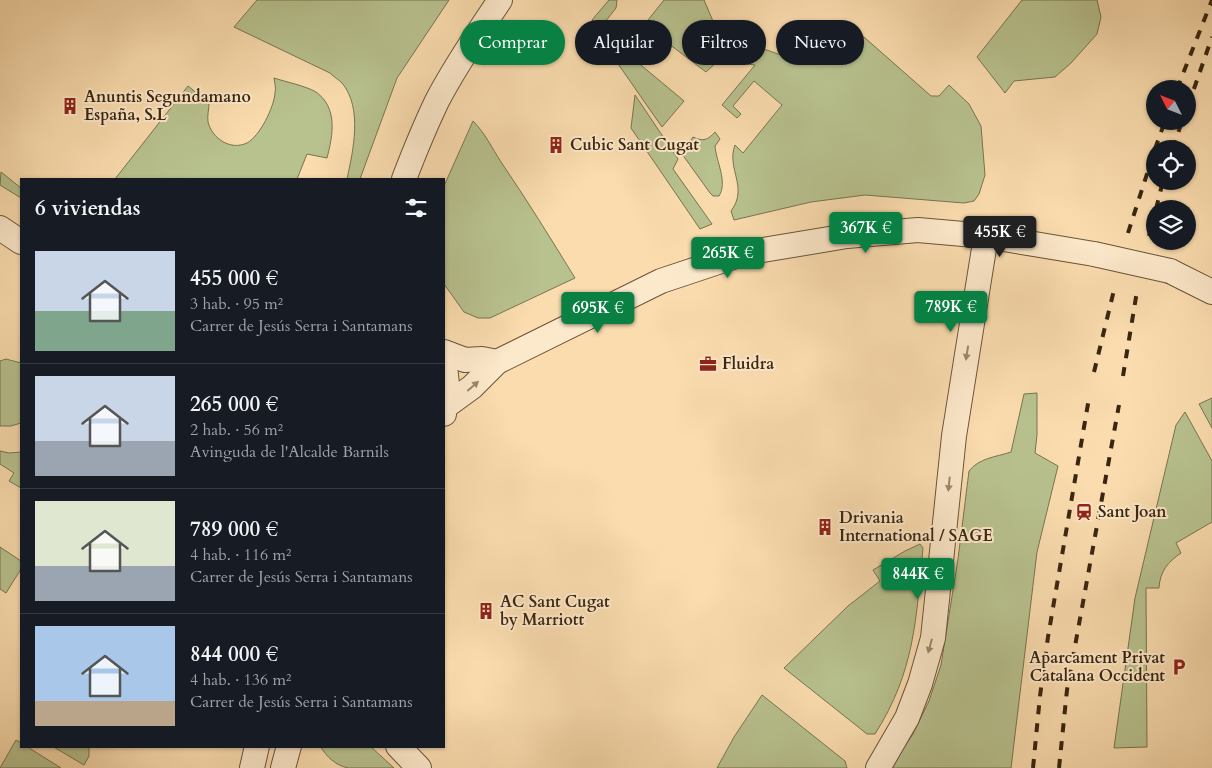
<!DOCTYPE html>
<html lang="es">
<meta charset="utf-8">
<style>
:root{--surface:#171b24;--page:#242831;--text:#f1f3f6;--muted:#9ea1a6;--line:#363941;--accent:#0b8043}
body{margin:0;font-family:Cardo,serif;background:var(--page);color:var(--text);height:100vh;display:flex;flex-direction:column;font-size:19px;white-space:nowrap}
*{box-sizing:border-box;margin:0}
p{font-size:16px;color:var(--muted)}
.icon{flex:none;width:28px;height:28px;fill:none;stroke:currentColor;stroke-width:2;stroke-linecap:round;stroke-linejoin:round}
.map{position:relative;flex:1;overflow:hidden}
.side{position:absolute;left:20px;top:178px;width:425px;height:570px;display:flex;flex-direction:column;background:var(--surface);border-radius:0px;box-shadow:0 1px 4px #0004}
.side>*{flex:none}
.banner{position:absolute;left:460px;top:20px;width:475px;height:45px;display:flex;gap:10px}
.needle{width:32px;rotate:312deg}
.controls{position:absolute;left:1146px;top:80px;display:grid;gap:10px}
.controls a{display:grid;place-items:center;width:50px;height:50px;border-radius:50%;background:var(--surface);box-shadow:0 1px 4px #0004;font-size:25px}
.price{position:absolute;translate:-50% -42px;padding:0 11px;border-radius:5px;background:var(--accent);color:#fff;font-size:16px;line-height:32px;filter:drop-shadow(0 1px 2px #0008)}
.price::after{content:'';position:absolute;left:50%;top:30px;width:15px;height:11px;margin-left:-8px;background:inherit;clip-path:polygon(0 0,100% 0,50% 100%)}
.price.current{background:#222;color:#fff}
ul{padding:0;list-style:none}
li{display:flex;align-items:center;gap:15px;height:125px;padding:0 15px}
li+li{border-top:1px solid var(--line)}
li span{display:grid;place-items:center;flex:none;width:140px;height:100px;border-radius:0px;color:#555}
li>.icon{margin-inline-start:auto}
span .icon{width:60px;height:60px;fill:#fffc;stroke-width:1}
li b{font-size:21px}
h2{display:flex;justify-content:space-between;align-items:center;height:60px;padding:0 15px;font-size:21px}
.tag{padding:0 18px;border-radius:22px;background:var(--surface);box-shadow:0 1px 4px #0004;font-size:18px;line-height:45px}
.tag.current{background:var(--accent);color:#fff}
.map>svg:first-child{display:block}
.green{fill:#b8c28f;stroke:#797450}
.lines{fill:none;stroke-linecap:round;stroke-linejoin:round}
.minor-casing{stroke:#6a5438;stroke-width:26}
.minor{stroke:#fce8ca;stroke-width:24}
.rail{stroke:#3a2610;stroke-width:4;stroke-dasharray:9 9;stroke-linecap:butt}
.minor-bridge-casing{stroke:#6a5438;stroke-width:26;stroke-linecap:butt}
.minor-bridge{stroke:#fce8ca;stroke-width:24}
.oneway{fill:#9b876d}
.labels{text-anchor:middle;dominant-baseline:central;stroke-width:4;stroke-linejoin:round;paint-order:stroke}
.poi-label{font-size:16px;font-weight:bold;fill:#3a2610;stroke:#fce8ca;text-anchor:start}
</style>
<div class="map">
<svg width="1212" height="768" viewBox="0 0 1212 768">
<rect width="100%" height="100%" fill="#fadcae"/>
<filter id="stains"><feTurbulence type="fractalNoise" baseFrequency=".004" numOctaves="4"/><feColorMatrix values="0 0 0 0 .2 0 0 0 0 .09 0 0 0 0 .02 0 0 0 .5 -.17"/></filter>
<radialGradient id="worn" r=".72"><stop offset=".6" stop-color="#630" stop-opacity="0"/><stop offset="1" stop-color="#630" stop-opacity=".3"/></radialGradient>
<g class="green">
<path d="M257,0h192l-52,78 -37,101h-13c6,-28 16,-71 -5,-96 -3,-3 -8,-6 -12,-10l-96,-46z"/>
<polygon points="609,0 617,0 616,8 598,31 592,20"/>
<path d="M664,0h40l14,33 12,-7 10,9 18,12 26,9 26,-2 12,-5 26,-26 83,73h8l10,-11 20,19 12,22 4,49 -6,19 -5,7 -10,2 -99,-8 -54,7 -77,18 -3,-9c18,-24 -5,-42 4,-66l8,8 39,-48 -28,-24 -21,25 8,8 -4,4 -15,-13 33,-40 -37,-4 -12,11 -62,-47z"/>
<polygon points="1022,0 1097,0 1101,17 1097,34 1071,63 1055,77 1014,81 1005,93 977,57"/>
<polygon points="624,51 684,101 662,127 616,61"/>
<path d="M274,78c12,4 32,8 42,14 22,16 17,43 11,66l-20,-4 -10,25h-182l73,-93 21,17c0,6 -2,13 -1,19 4,16 22,29 39,21 13,-7 27,-36 28,-50 1,-4 0,-10 -1,-15z"/>
<polygon points="635,95 678,159 673,169 712,224 700,229 631,128"/>
<path d="M473,121c12,12 19,27 28,41 26,38 50,77 74,116l-85,40h-12l-14,-6 -20,-28v-98z"/>
<path d="M715,132l5,7 -5,7c1,15 13,36 4,50h-6l-3,-3 -28,-39 11,-17c10,5 15,3 22,-5z"/>
<polygon points="1,172 21,188 21,198 0,185"/>
<polygon points="6,359 21,363 21,423 11,426 0,426 0,361"/>
<path d="M1037,393v42l-2,18 23,13 -21,86 -26,216h-121l23,-34 16,-33 12,-36 17,-106 11,-88c10,-13 27,-14 42,-19l13,-58z"/>
<polygon points="1212,398 1212,428 1199,404"/>
<path d="M1185,412l27,49v61l-36,21 5,10c-13,9 -21,18 -22,35h-13l1,159 -33,1 21,-150 41,-173z"/>
<polygon points="0,451 9,453 21,452 21,488 9,481 14,473 0,464"/>
<path d="M920,544l3,4c-7,71 -8,123 -48,186h-8l-83,-66 64,-62 32,-25 -7,-11 32,-19z"/>
<polygon points="0,547 21,561 21,569 6,593 0,589"/>
<polygon points="762,695 845,761 847,768 717,768 734,737"/>
<polygon points="16,740 21,743 21,746 26,746 61,768 0,768"/>
<polygon points="52,746 89,746 89,756 84,765"/>
<path d="M320,746h50l24,22h-46c-13,-3 -21,-11 -28,-22z"/>
</g>
<g class="lines">
<g class="minor-casing">
<g id="minor">
<path d="M404,179c10,-26 21,-53 33,-78 18,-35 41,-68 63,-101"/>
<polyline points="0,228 21,242"/>
<polyline points="1170,271 1212,292"/>
<polyline points="444,352 465,360 482,359 497,362"/>
<polyline points="444,358 447,384 444,414"/>
<polyline points="446,406 472,387 497,362 661,281 745,253 847,236 918,230 986,236 1094,254"/>
<polyline points="398,746 419,768"/>
<polyline points="252,768 257,746"/>
<polyline points="283,768 289,746"/>
<polyline points="878,768 907,718 920,684 933,638 954,436 986,236"/>
</g>
</g>
<use href="#minor" class="minor"/>
<g class="rail">
<polyline points="1177,89 1212,0"/>
<polyline points="1188,106 1212,37"/>
<polyline points="1155,149 1165,121"/>
<polyline points="1173,149 1182,121"/>
<polyline points="1156,209 1163,181"/>
<polyline points="1128,233 1155,149"/>
<polyline points="1149,236 1155,212"/>
<polyline points="1094,372 1115,286"/>
<polyline points="1123,376 1137,291"/>
<polyline points="1033,768 1040,696 1048,637 1089,398"/>
<polyline points="1059,768 1067,690 1119,405"/>
</g>
<g class="minor-bridge-casing">
<polyline id="minor-bridge" points="1094,254 1170,271"/>
</g>
<use href="#minor-bridge" class="minor-bridge"/>
</g>
<defs><path id="oneway-solid" d="M-6-.8H1V-3.2L6.5 0L1 3.2V.8H-6Z" transform="scale(1.25)"/></defs>
<g class="oneway">
<use href="#oneway-solid" transform="translate(967 353) rotate(99)"/>
<use href="#oneway-solid" transform="translate(473 386) rotate(-41)"/>
<use href="#oneway-solid" transform="translate(949 484) rotate(96)"/>
<use href="#oneway-solid" transform="translate(930 646) rotate(105)"/>
</g>
<defs>
<g id="building-bare" transform="scale(1.35)"><path d="M-4-6H4V6H1V3H-1V6H-4ZM-2.5-4.3h1.7v1.8h-1.7ZM.8-4.3h1.7v1.8H.8ZM-2.5-1h1.7V.8h-1.7ZM.8-1h1.7V.8H.8Z" fill="#8f2418" stroke="#fce8ca" stroke-width="2.5" paint-order="stroke"/></g>
<g id="office-bare" transform="scale(1.35)"><path d="M-6-3h4V-5.5h4V-3h4V5H-6ZM-1-4.5V-3h2v-1.5ZM-6 0V1H6V0Z" fill="#8f2418" stroke="#fce8ca" stroke-width="2.5" paint-order="stroke"/></g>
<g id="station-bare" transform="scale(1.35)"><path d="M-3-6H3Q5-6 5-4V2Q5 4 3 4L4.5 6H3L1.5 4h-3L-3 6H-4.5L-3 4Q-5 4-5 2V-4Q-5-6-3-6ZM-3.5-4v3h7v-3ZM-3.5 1v1.5H-2V1ZM2 1v1.5H3.5V1Z" fill="#8f2418" stroke="#fce8ca" stroke-width="2.5" paint-order="stroke"/></g>
<g id="parking-bare" transform="scale(1.35)"><path d="M-3.5-5.5H1a3.5 3.5 0 0 1 0 7H-1V5.5H-3.5ZM-1-3.4V-.6H.8a1.4 1.4 0 0 0 0-2.8Z" fill="#8f2418" stroke="#fce8ca" stroke-width="2.5" paint-order="stroke"/></g>
</defs>
<g fill-rule="evenodd">
<use href="#building-bare" x="70" y="106"/>
<use href="#building-bare" x="556" y="145"/>
<use href="#office-bare" x="708" y="364"/>
<use href="#station-bare" x="1084" y="512"/>
<use href="#building-bare" x="825" y="527"/>
<use href="#building-bare" x="486" y="611"/>
<use href="#parking-bare" x="1179" y="667"/>
</g>
<g class="labels">
<g class="poi-label">
<text x="84" y="97">Anuntis Segundamano<tspan x="84" dy="18">España, S.L</tspan></text>
<text x="570" y="145">Cubic Sant Cugat</text>
<text x="722" y="364">Fluidra</text>
<text x="1098" y="512">Sant Joan</text>
<text x="839" y="518">Drivania<tspan x="839" dy="18">International / SAGE</tspan></text>
<text x="500" y="602">AC Sant Cugat<tspan x="500" dy="18">by Marriott</tspan></text>
<text x="1165" y="658" text-anchor="end">Aparcament Privat<tspan x="1165" dy="18">Catalana Occident</tspan></text>
</g>
</g>
<rect width="100%" height="100%" filter="url(#stains)"/>
<rect width="100%" height="100%" fill="url(#worn)"/>
</svg>
<div class="controls">
<a><svg class="needle" viewBox="-14 -14 28 28"><path d="M0-13l5 13h-10z" fill="#e53935"/><path d="M0 13l5-13h-10z" fill="#9ea1a6"/></svg></a>
<a><svg class="icon" aria-label="locate" viewBox="0 0 24 24"><circle cx="12" cy="12" r="6"/><path d="M12 2v4M12 18v4M2 12h4M18 12h4"/></svg></a>
<a><svg class="icon" aria-label="layers" viewBox="0 0 24 24"><path d="M12 4l9 5-9 5-9-5zM3 14l9 5 9-5"/></svg></a>
</div>
<b class="price" style="left:866px;top:254px">367K €</b>
<b class="price current" style="left:1000px;top:258px">455K €</b>
<b class="price" style="left:728px;top:279px">265K €</b>
<b class="price" style="left:951px;top:333px">789K €</b>
<b class="price" style="left:598px;top:334px">695K €</b>
<b class="price" style="left:918px;top:600px">844K €</b>
<div class="banner">
<a class="tag current">Comprar</a>
<a class="tag">Alquilar</a>
<a class="tag">Filtros</a>
<a class="tag">Nuevo</a>
</div>
<section class="side">
<h2>6 viviendas<svg class="icon" aria-label="filters" viewBox="0 0 24 24"><path d="M4 7h16M4 17h16"/><circle cx="9" cy="7" r="2"/><circle cx="15" cy="17" r="2"/></svg></h2>
<ul>
<li><span style="background:linear-gradient(#c9d6e8 60%,#7fa58c 0)"><svg class="icon" aria-label="home" viewBox="0 0 24 24"><path d="M3 11l9-7 9 7M6 9v11h12V9"/></svg></span><div><b>455 000 €</b><p>3 hab. · 95 m²</p><p>Carrer de Jesús Serra i Santamans</p></div></li>
<li><span style="background:linear-gradient(#c9d6e8 65%,#9aa5b1 0)"><svg class="icon" aria-label="home" viewBox="0 0 24 24"><path d="M3 11l9-7 9 7M6 9v11h12V9"/></svg></span><div><b>265 000 €</b><p>2 hab. · 56 m²</p><p>Avinguda de l'Alcalde Barnils</p></div></li>
<li><span style="background:linear-gradient(#dfe7d0 65%,#9aa5b1 0)"><svg class="icon" aria-label="home" viewBox="0 0 24 24"><path d="M3 11l9-7 9 7M6 9v11h12V9"/></svg></span><div><b>789 000 €</b><p>4 hab. · 116 m²</p><p>Carrer de Jesús Serra i Santamans</p></div></li>
<li><span style="background:linear-gradient(#a9c7e8 75%,#b9a48a 0)"><svg class="icon" aria-label="home" viewBox="0 0 24 24"><path d="M3 11l9-7 9 7M6 9v11h12V9"/></svg></span><div><b>844 000 €</b><p>4 hab. · 136 m²</p><p>Carrer de Jesús Serra i Santamans</p></div></li>
</ul>
</section>
</div>
